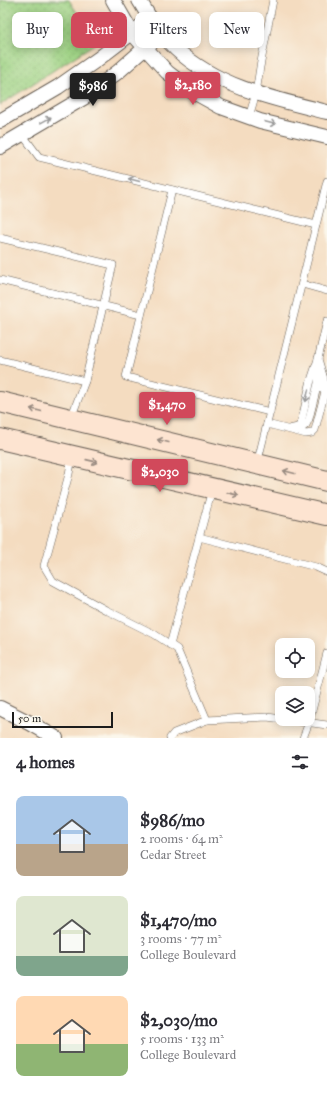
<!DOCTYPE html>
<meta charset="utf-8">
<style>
:root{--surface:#fff;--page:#f7f7f7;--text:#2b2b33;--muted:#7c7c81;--accent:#d1495b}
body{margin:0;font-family:"IM FELL Great Primer",serif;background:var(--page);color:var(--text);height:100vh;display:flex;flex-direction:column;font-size:15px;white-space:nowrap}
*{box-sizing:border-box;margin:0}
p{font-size:13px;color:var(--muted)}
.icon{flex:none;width:22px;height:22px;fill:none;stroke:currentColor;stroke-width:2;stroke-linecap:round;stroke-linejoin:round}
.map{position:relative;height:738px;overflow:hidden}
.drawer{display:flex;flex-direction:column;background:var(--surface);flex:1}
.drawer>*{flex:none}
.banner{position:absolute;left:12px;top:12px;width:303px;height:36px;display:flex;gap:8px}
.controls{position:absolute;left:275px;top:638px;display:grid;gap:8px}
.controls a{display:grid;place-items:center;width:40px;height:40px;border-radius:8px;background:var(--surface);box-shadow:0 2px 10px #0003;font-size:20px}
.scale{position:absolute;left:12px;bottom:10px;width:101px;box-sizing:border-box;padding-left:4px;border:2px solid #1c1c1c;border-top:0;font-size:11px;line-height:14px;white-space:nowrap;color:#1c1c1c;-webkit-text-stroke:3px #fbf7ec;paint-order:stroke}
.price{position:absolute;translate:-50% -34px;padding:0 9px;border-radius:4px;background:var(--accent);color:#fff;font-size:13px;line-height:26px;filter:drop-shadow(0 1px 2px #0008)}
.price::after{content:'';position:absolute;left:50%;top:24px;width:12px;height:9px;margin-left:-6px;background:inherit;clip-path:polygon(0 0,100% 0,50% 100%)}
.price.selected{background:#222;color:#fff}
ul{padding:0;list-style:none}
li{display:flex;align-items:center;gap:12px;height:100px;padding:0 16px}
li span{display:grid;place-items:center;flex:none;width:112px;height:80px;border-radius:8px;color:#555}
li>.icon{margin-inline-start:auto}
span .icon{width:48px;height:48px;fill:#fffc;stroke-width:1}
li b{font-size:17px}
h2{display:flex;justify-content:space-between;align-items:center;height:48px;padding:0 16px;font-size:17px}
.pill{padding:0 14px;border-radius:8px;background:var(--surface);box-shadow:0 2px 10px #0003;font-size:14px;line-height:36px}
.pill.selected{background:var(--accent);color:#fff}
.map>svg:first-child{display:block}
.grass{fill:url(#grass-dots);stroke:#5c7750}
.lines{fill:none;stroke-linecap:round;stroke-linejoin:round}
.service-casing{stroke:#685f55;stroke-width:8}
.minor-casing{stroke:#685f55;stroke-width:16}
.secondary-casing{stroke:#685f55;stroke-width:22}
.service{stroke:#fff;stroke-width:7}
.minor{stroke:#fff;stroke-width:14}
.secondary{stroke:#fde4d1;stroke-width:20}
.oneway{stroke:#999}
.oneway2{stroke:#988a80}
</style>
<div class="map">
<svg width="327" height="738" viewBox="0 0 327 738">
<defs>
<pattern id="grass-dots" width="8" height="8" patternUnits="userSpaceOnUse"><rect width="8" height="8" fill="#9dd283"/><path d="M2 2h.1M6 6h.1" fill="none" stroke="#87b471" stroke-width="1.8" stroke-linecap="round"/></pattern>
</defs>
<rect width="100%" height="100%" fill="#fbf7ec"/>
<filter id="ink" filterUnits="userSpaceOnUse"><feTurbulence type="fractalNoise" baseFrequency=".025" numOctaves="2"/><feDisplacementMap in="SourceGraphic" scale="8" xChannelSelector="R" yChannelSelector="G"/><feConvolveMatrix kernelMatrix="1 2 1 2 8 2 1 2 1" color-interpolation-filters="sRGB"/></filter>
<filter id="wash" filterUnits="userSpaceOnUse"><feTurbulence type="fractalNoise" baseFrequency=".012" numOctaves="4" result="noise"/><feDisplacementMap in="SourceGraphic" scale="16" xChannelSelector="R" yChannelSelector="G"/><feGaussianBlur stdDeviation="0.9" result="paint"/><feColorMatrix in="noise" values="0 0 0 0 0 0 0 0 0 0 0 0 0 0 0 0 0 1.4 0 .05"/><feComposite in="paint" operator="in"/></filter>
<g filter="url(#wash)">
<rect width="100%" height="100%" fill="#f4dcc0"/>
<polygon class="grass" points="0,0 69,0 79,16 99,41 0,105"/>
</g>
<g filter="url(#ink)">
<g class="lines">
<g class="service-casing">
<g id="service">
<polyline points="249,117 256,93 260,67 273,0"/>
<polyline points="22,134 39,157 316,225"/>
<polyline points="172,190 126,377 270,412"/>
<polyline points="0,238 113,265 85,381 71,418"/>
<polyline points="0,280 141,315"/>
<polyline points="302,284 327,291"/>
<polyline points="318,359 324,379 321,389"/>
<polyline points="0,360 85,381"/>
<polyline points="267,424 306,434 312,433 315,430 327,384"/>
<polyline points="289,429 298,427 301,423 311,380 318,359 327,321"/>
<polyline points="298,429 302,428 306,425 309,419 318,383 318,367"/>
<polyline points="72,457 69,474 44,566 53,581 106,610 154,634 177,649 207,720 267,717 282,719"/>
<polyline points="257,464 327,181"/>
<polyline points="199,537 316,567 327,572"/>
<polyline points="170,645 207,508 212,490"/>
<polyline points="283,719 327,725"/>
<polyline points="170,738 174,733 207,720"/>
<polyline points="303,738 309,722 327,653"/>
</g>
</g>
<g class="minor-casing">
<g id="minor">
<polyline points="113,0 132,33 167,72 192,91 221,107 260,121 327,137"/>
<path d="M139,0c9,16 23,36 37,49 41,38 98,50 151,63"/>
<polyline points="0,121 58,87 98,59 150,19"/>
<polyline points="0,147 85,97 119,71 162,33"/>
<polyline points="0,708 30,723 56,738"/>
</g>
</g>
<g class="secondary-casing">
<g id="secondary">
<polyline points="0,402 327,481"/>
<polyline points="0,439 327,515"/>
</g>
</g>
<use href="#service" class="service"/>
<use href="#minor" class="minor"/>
<use href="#secondary" class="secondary"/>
</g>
<defs><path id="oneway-shaft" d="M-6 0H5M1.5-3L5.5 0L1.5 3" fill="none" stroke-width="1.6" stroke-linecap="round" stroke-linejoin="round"/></defs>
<g class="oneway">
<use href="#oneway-shaft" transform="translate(46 120) rotate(-29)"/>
<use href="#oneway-shaft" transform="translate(270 123) rotate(14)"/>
<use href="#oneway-shaft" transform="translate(134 180) rotate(-166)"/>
<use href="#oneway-shaft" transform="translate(307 396) rotate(103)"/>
</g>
<g class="oneway2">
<use href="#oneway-shaft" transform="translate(36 410) rotate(-166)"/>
<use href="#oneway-shaft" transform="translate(163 441) rotate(-166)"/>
<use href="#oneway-shaft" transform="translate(92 461) rotate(13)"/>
<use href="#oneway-shaft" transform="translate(289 472) rotate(-166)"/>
<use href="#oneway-shaft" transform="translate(233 494) rotate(13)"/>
</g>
</g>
</svg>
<div class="controls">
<a><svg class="icon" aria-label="locate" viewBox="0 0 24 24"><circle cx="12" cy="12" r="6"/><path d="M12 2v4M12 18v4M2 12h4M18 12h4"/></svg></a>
<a><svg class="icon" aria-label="layers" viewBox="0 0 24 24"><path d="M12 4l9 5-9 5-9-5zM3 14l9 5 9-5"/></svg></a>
</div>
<div class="scale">50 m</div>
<b class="price" style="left:193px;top:106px">$2,180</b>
<b class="price selected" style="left:93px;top:107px">$986</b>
<b class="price" style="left:167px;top:426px">$1,470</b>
<b class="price" style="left:160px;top:493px">$2,030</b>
<div class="banner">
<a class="pill">Buy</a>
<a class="pill selected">Rent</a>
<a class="pill">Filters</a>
<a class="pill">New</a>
</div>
</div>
<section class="drawer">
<h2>4 homes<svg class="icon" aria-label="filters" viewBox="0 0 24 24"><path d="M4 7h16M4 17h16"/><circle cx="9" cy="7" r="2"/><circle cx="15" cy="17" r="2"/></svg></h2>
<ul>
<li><span style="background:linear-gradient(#a9c7e8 60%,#b9a48a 0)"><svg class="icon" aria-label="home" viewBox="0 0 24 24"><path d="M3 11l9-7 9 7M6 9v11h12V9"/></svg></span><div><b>$986/mo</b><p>2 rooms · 64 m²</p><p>Cedar Street</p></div></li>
<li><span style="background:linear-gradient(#dfe7d0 75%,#7fa58c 0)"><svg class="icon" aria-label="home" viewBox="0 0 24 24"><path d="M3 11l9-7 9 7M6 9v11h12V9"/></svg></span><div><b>$1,470/mo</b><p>3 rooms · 77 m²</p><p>College Boulevard</p></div></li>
<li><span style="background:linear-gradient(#ffd9b3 60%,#8fb573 0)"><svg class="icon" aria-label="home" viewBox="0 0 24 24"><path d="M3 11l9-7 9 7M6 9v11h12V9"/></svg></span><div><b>$2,030/mo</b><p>5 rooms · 133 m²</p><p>College Boulevard</p></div></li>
</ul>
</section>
